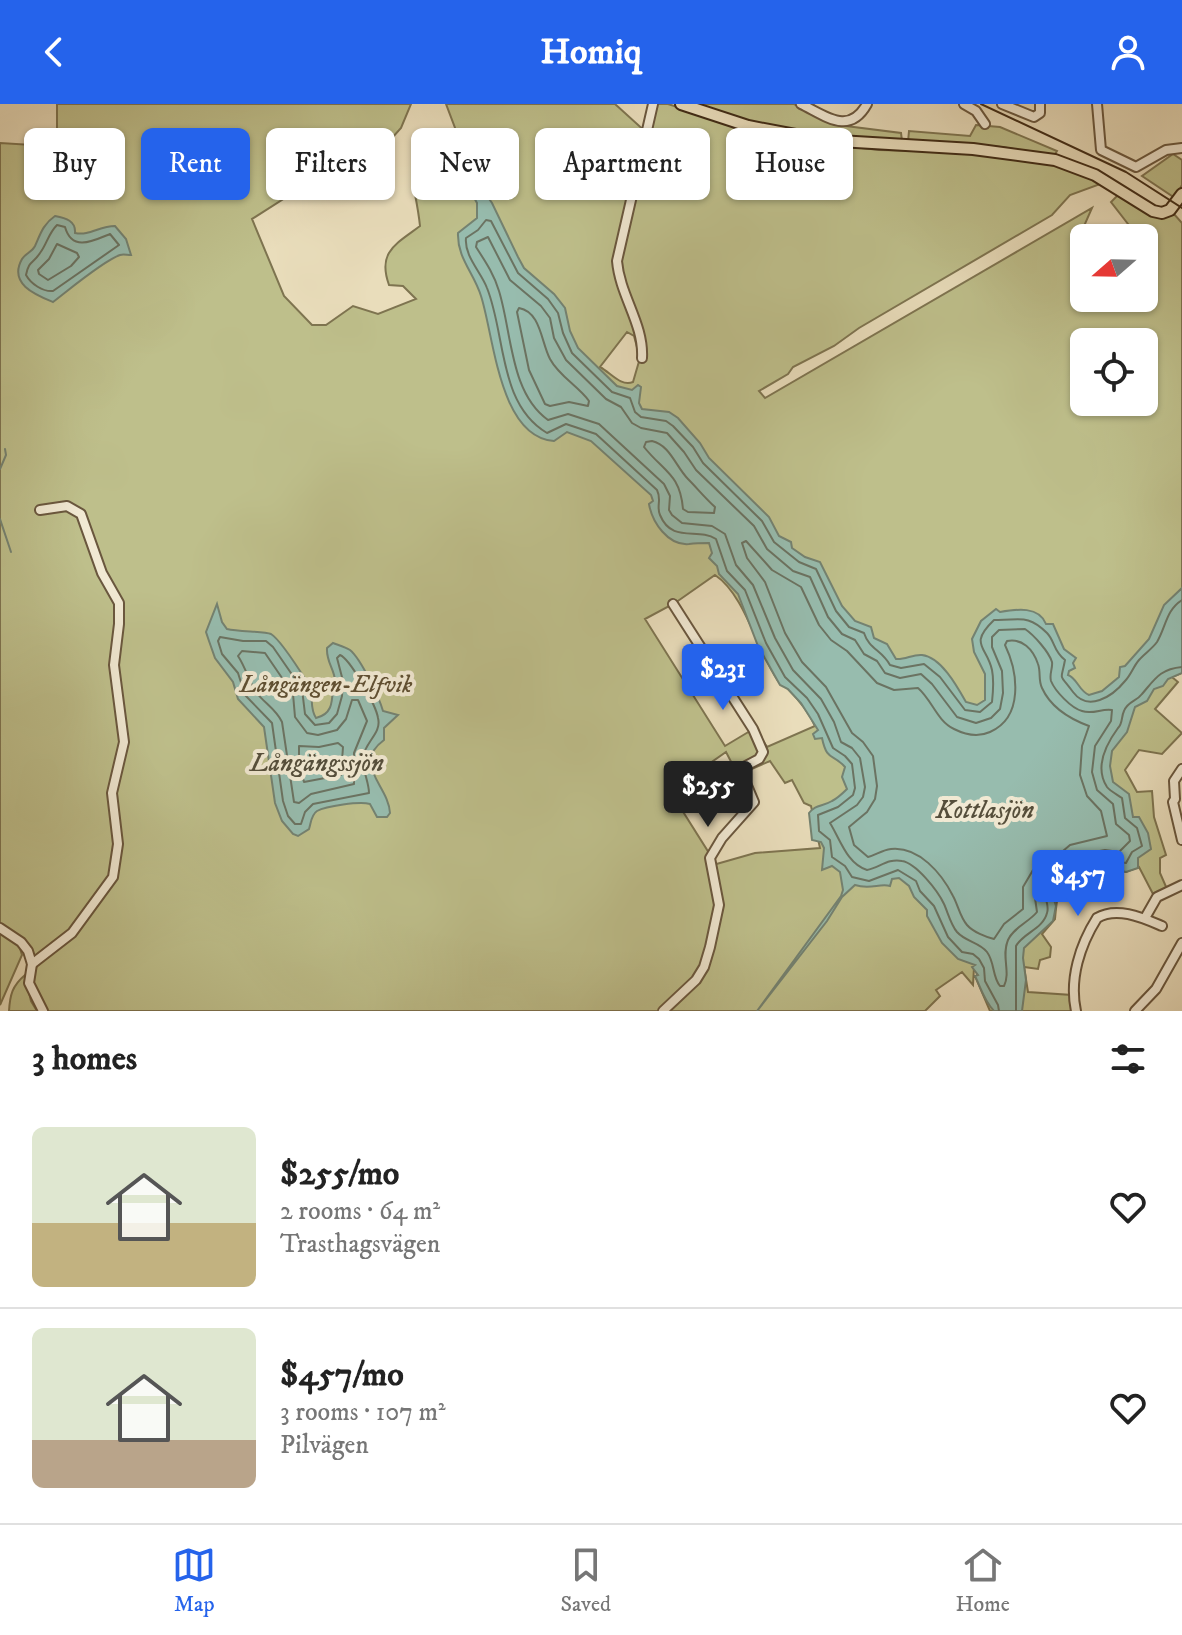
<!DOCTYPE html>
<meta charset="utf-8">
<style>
:root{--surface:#fff;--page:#f6f6f6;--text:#222;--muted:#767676;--line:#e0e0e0;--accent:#2563eb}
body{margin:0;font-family:"IM FELL DW Pica",serif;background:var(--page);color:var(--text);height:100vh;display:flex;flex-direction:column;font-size:30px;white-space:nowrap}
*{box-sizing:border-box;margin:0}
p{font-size:26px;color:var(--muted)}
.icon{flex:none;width:44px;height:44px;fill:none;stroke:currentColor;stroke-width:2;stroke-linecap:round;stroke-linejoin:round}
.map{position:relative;height:907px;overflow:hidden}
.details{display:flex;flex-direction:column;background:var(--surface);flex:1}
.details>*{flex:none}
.hud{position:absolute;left:24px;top:24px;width:1134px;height:72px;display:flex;gap:16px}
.needle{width:52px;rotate:250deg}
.tools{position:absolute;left:1070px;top:120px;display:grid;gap:16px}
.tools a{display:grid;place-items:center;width:88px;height:88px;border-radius:12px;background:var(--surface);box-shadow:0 2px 6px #0004;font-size:40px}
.price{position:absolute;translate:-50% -68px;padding:0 18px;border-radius:8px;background:var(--accent);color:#fff;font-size:26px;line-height:52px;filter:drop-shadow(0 2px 4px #0008)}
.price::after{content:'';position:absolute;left:50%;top:48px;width:24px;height:18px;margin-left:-12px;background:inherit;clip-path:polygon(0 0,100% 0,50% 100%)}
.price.on{background:#222;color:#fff}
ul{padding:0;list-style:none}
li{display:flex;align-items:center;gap:24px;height:200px;padding:0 32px}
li+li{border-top:2px solid var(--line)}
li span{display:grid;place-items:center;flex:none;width:224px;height:160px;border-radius:12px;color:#555}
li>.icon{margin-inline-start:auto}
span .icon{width:96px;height:96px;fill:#fffc;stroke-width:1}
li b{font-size:34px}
h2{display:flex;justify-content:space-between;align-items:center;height:96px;padding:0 32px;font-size:34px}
.pill{padding:0 28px;border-radius:12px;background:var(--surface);box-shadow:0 2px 6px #0004;font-size:28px;line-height:72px}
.pill.on{background:var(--accent);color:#fff}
header{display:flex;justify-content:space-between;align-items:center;height:104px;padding:0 32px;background:var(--accent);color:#fff;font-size:36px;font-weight:700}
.tabs{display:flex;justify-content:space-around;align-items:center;height:112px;border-top:2px solid var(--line);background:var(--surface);font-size:22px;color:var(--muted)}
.tabs a{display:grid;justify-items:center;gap:4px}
.tabs .on{color:var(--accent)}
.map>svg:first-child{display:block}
.green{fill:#bebf8b;stroke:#7e7450;stroke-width:2;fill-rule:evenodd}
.water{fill:#97bcae;stroke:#748271;stroke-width:2}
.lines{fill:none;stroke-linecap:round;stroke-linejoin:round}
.shore{stroke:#6b7362;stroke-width:2}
.stream{stroke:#748271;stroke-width:2}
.minor-casing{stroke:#6a573e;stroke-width:12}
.major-casing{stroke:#3f2a15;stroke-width:14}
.minor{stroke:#f1e9d3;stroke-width:8}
.major{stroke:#e9ddbb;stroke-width:10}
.tram{stroke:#3f2a15;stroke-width:2}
.labels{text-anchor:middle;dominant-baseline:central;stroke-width:8;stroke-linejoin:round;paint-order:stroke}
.park-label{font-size:24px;font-style:italic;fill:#5f4f32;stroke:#f1e9d3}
.water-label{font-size:26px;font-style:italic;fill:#554e3b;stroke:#f1e9d3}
</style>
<header><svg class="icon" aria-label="back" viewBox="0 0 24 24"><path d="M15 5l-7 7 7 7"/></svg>Homiq<svg class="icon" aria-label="person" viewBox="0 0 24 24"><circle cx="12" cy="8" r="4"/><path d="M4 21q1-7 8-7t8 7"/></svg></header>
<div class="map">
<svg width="1182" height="907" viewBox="0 0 1182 907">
<rect width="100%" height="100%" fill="#e9ddbb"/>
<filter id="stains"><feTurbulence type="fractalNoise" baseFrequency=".0025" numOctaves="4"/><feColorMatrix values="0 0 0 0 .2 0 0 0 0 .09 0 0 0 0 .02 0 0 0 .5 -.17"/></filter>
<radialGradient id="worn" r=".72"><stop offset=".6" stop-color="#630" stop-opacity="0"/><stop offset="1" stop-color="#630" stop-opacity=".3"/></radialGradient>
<g class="green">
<path d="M57,0h354l-10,24 -9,10 -38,31 -42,23 -16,-1 -44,28 32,77 28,29h14l27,-19 25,8 38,-15 -13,-13 -14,-1c-12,-33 7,-41 31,-59 -6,-58 -26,-63 39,-87l-1,-3 7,-3 -1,-2 -7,2 -11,-29h169l32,29 -26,122 24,-94 11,-57h12l78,25 73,14 60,7 83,2 96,13 45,18 -33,12 -18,20 -193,113 -25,18 -41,21 -5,7 -29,17 6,7 327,-190 -8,18 21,12h-21v60h60v-60h-26l10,-14 -17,-22 8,-8c16,9 36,31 55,20l8,9v450l-10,4 6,5 -23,27 27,24 -20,21 -23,-4 -14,20 12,22 15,-1 2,26 12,38 -6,3v15l7,16 -14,5 -14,-27 -13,5 -21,-5c-4,8 -18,2 -26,9l4,1c-23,19 -25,4 -28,42l-13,15 9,13 -1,10 -10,3 -2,9 -14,-2 4,25 44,3 3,16h-85l-15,-35h3l-4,-9 -1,18 -11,-13 -26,18 4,6 -15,15h-880c-10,-18 -16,-28 -8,-48l-37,-38v-782l64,4 -7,-17zM627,228l7,4 6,22 -7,24c-12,5 -22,-9 -33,-15zM1084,238h60v60h-60zM715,471c30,20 42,75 63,106 3,3 6,5 9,7 12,12 22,24 28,38l-48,21 -12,-19 -30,18 -80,-127 30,-16zM726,648l12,23 32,-14 15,22 7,-3 12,23 7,3 9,42 -65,5 -42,12 -4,-12 -39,-62z"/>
<polygon points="689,0 794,0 838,21 901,29 902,37 848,35 773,24"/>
<polygon points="976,21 1000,23 1057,47 1054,52 1002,43 908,38 909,27 970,32"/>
<polygon points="1173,50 1182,56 1182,81 1175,94 1142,72"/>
<polygon points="0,827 19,841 22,851 0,901"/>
<path d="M25,871l6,26 6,10h-28c1,-16 3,-25 16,-36z"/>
</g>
<g class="water">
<path d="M453,46l16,2 4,4 7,30 12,17 26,54 6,11 30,26 11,14 5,23 8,17 39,38 15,4 6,-5 3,2 -2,16 3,6 27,3 9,6 22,25 9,15 60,59 10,19 12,6 1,6 13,9 15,5 22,44 13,15 16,6 3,11 13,6 9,15c9,1 17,-5 26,-4 19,2 35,31 44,47l11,3 8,-5v-26l-11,-22 -2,-13 9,-18 15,-12 4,3c17,-3 39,-6 46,12h7l11,25 12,9 -3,5 2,5 -6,3 -1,4c9,3 11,16 21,20l13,-4 17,-14 1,-10 5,-1 24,-27 15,-34 18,-17v85l-14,6 -5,7 -9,3 -7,12 -12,6 -8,25 -15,19 -2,15 3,16 16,12 4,23h6l9,16 3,16 -13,9v10l-12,4 -21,-5c-4,8 -18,2 -26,9l4,1 -4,4 -27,12 4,13 -3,15 -29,27 -1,10 3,22 -4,31h-28c-10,-10 -14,-25 -19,-35l3,-1 -6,-8 3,-2 -17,-6 -16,-16 -15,-27v-6l-13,-13 -5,-11 -10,-8 -7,1 -2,7c-10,-3 -20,4 -35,-1l-13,12 -15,24 -70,90 84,-115 2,-6 -3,-18 -8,-6 -10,4 2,-22 -3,-6 -9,-2 -3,-27c7,-9 13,-6 23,-12 6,-3 11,-8 15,-12l-5,-12 3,-10c-12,-14 -18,-5 -23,-29l-7,1 -2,-5 5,-4 -17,-27 -13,-14 -8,-4 -22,-39 -20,-52 -19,-20 -2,-8 -8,-8 3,-5 -3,-10c-9,0 -12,0 -20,1 -21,2 -37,-22 -40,-40l4,-3 -2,-6 -60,-54 -24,-9 -13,9c-55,-4 -60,-105 -73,-145 -7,-23 -24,-38 -23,-63l19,-15v-15l-26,-47z"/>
<path d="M55,112c11,2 21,5 20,17 15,3 24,-7 40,-7l11,13 5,16c-4,0 -8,-1 -11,0 -17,6 -50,34 -67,47 -17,-7 -45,-18 -31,-43 3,-5 10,-7 13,-13 5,-11 8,-22 20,-30z"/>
<path d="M217,500l5,18 5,7c12,3 37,2 44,5 10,6 31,40 38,51 5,11 0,23 7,33 17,-4 16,-17 17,-31 0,-3 2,-5 2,-7 -1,-11 -9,-19 -8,-32l6,-5c5,2 12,4 17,7 11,9 29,47 33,61l15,4 -14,13v12c-33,24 5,46 6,73l-3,4h-10l-7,-13c-10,-3 -44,2 -53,7 -6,4 -6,12 -8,18l-11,7 -5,-2 -11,-13 -7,-18 -11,-76 -26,-28 -5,-17 -18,-24 -6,-17 -3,-9z"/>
</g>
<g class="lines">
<g class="shore">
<path d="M57,121l8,2c7,25 28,14 45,7l9,11 -66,46c-10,1 -22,-7 -27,-16 3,-15 7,-11 14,-22 7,-9 8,-19 17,-28z"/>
<path d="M488,133l22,43 31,26 9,12 4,20 12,22 40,39 15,8 11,16 9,5 26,5 17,19 12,18 58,56 13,23 26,22 17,6 18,40 14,17 13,6 9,14 13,7 8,12 15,5 21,-4 11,10 25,33 19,6 15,-5 9,-9 3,-16 -1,-22 -10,-24v-10l7,-7 26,-1c9,6 24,23 27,33 1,6 -3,12 -1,19 4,10 20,27 31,30 11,4 20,-3 30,-1l-1,11 -16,25 -3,26 5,18 16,14 3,20 13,11 1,6 -11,11 -14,-2 -27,5 -14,12 -22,10 -8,14 3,21c-8,10 -24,16 -29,28 -7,16 3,32 -4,46h-4c-8,-10 -5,-23 -13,-34 -8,-10 -21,-10 -30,-20 -6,-7 -9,-19 -13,-28 -6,-13 -28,-41 -42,-43 -14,-3 -23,7 -35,9 -20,-6 -27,-31 -37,-47l27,-18 6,-8 2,-10 -5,-29 -8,-10 -11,-6 -7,-20 -13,-23 -28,-29 -18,-32 -22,-53 -17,-20 -11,-31 -13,-8 -30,-3 -10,-8 -3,-5 1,-14 -6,-12 -65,-60 -31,-10 -20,6c-38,-27 -36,-87 -49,-129 -5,-17 -14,-30 -23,-44l1,-5z"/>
<polygon points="57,140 77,149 79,153 71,162 48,176 39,170 38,166 49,155"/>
<path d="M519,204c22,4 22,34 31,51 9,17 28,27 39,42l-1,5 -19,-4 -19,4 -5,-2 -16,-34 -12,-58z"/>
<path d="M652,337c18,4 24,26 36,38 9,9 17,19 27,28l-1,6 -26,-1 -5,-3c-3,-35 -19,-37 -39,-62l2,-5z"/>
<path d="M746,437l26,29 29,17 18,38 12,15 16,11 30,32 17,7 24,-2c14,12 19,33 36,41 12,6 25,8 36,3 34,-15 28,-60 15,-87l2,-4c15,-3 26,8 31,23 3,8 0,16 4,24 9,20 28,31 47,38l-7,20 -2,29 7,21 14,15 6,25 -37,9 -14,12 -23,13 -10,17v22l-19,15 -10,15c-8,-2 -21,-7 -27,-14 -7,-8 -9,-20 -14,-29 -11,-22 -34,-50 -62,-47 -9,1 -15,6 -23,8l-14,-12 -5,-18 18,-15 8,-13 2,-13 -4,-30 -10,-14 -11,-9 -26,-46 -24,-25 -17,-29 -20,-51 -18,-24 -5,-15z"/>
<path d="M220,533l23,4h23l7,6 29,42 3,25 10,11 14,-2 8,-9 5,-18 1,-15 -6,-23 3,-3c10,4 36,50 38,63 4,15 -13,24 -15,39 -1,13 6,25 6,36l-56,11 -8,8 -4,12h-6l-7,-8 -5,-15 -11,-78 -27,-28 -7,-22 -16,-19 -4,-13z"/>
<path d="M242,547l23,2 28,41 2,23 12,16 11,2 19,-5 9,-11 6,-19h6l9,21 -13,32v31l-43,10 -12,9 -5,-1 -12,-80c-6,-13 -18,-19 -26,-30 -7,-10 -10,-24 -18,-36z"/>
<polygon points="338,639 343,643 341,671 304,678 299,660 299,642 319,643"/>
<path d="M999,907l-1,-6 -13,-24 -1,-13 -5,-9 -6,-5 -11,-2 -14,-15 -14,-31 -14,-15 -4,-10 -18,-11 -29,11 -17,-4 -7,-11 -13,-9 -2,-17 -11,-9 -1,-16 20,-8 15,-12 2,-7 -3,-24 -7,-8 -12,-8 -15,-34 -11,-16 -22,-21 -19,-34 -21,-53 -18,-19 -11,-32c-18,-12 -44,5 -56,-24 -4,-9 2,-15 -3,-25l-61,-56 -30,-10 -19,9c-49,-29 -41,-98 -60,-145 -6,-16 -23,-32 -21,-50l12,-8 8,-10 5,1 27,52 30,26 10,14 5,20 9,20 40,39 18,6 5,14 6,5 25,4 7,5 20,21 10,16 59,58 12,21 25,20 17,7 20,42 13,16 15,6c5,16 18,17 26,32l11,3 23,-4 16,13 25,33 15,2 12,-10c1,-9 2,-22 0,-32 -5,-24 -24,-25 2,-50 25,1 33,-7 53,13 8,8 6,18 18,27 -4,22 -7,12 8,32 15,20 39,5 52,-11 6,-6 8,-14 14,-21 5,-6 13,-11 18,-18 9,-15 9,-32 25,-42"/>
<path d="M1016,907v-65c7,-13 27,-17 31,-33 3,-8 -4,-15 -1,-25l24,-12 11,-12 25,-4 20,3 6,-11 10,-6 -5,-18 -12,-10 -3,-20c-4,-3 -12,-7 -15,-11 -13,-20 0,-44 11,-59 5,-5 3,-11 6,-17 4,-10 12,-9 18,-17 13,-15 18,-25 40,-27"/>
</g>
<g class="stream">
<polyline points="0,365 6,351 5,345"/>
<polyline points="0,415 11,448"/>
</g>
<g class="minor-casing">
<g id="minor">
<path d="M801,0c25,12 48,32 66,0"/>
<polyline points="964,0 976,7 985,20"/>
<polyline points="1002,0 1034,13 1040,9 1040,0"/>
<polyline points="1097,0 1101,46 1136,63 1166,46 1182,44"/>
<path d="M642,254c2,-34 -22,-62 -25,-97l36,-157"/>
<polyline points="1182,665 1174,677 1175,695 1173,698 1182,736"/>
<polyline points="1145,814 1157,793 1182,781"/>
<polyline points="0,824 21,838 28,847 32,860 29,879 43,907"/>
<polyline points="32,860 72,829 113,773 118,740 112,689 124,638 114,561 119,520 119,499 102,469 81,410 67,402 40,406"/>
<polyline points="663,907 696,876 704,863 710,843 719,801 710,754 722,734 754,698 740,665 759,655 763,648 753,625 673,500"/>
<path d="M1076,907c-7,-32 4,-66 21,-93 20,-12 46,0 65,8"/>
<polyline points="1135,907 1156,885 1182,839"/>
</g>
</g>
<g class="major-casing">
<polyline id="major" points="681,0 748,22 822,36 973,45 1055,56 1095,71 1153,107 1162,109 1170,106 1182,90"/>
</g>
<use href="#minor" class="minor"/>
<use href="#major" class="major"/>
<polyline class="tram" points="981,0 1126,68 1182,104"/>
</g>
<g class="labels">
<g class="park-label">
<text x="326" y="581">Långängen-Elfvik</text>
</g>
<g class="water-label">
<text x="317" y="659">Långängssjön</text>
<text x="985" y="706">Kottlasjön</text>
</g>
</g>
<rect width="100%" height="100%" filter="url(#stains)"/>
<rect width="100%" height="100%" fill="url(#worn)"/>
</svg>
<div class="tools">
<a><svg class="needle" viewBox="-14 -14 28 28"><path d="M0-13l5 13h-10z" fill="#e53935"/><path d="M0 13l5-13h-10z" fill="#767676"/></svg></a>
<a><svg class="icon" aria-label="locate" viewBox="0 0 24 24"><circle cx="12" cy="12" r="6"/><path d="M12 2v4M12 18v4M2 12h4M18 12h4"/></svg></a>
</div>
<b class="price" style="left:723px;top:608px">$231</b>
<b class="price on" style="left:708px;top:725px">$255</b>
<b class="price" style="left:1078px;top:814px">$457</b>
<div class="hud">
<a class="pill">Buy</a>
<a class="pill on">Rent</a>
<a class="pill">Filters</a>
<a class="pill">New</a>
<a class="pill">Apartment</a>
<a class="pill">House</a>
</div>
</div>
<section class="details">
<h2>3 homes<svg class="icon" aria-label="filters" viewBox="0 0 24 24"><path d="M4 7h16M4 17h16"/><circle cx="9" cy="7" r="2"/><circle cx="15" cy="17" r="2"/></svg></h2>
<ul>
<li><span style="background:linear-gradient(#dfe7d0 60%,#c2b280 0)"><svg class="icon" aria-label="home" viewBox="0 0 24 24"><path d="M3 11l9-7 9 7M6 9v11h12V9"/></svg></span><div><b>$255/mo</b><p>2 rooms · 64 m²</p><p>Trasthagsvägen</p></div><svg class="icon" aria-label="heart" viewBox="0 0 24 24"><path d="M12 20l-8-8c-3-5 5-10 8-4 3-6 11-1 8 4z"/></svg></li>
<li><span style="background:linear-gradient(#dfe7d0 70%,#b9a48a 0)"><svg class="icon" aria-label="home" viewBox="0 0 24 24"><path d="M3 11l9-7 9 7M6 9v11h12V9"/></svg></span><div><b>$457/mo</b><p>3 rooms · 107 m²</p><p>Pilvägen</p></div><svg class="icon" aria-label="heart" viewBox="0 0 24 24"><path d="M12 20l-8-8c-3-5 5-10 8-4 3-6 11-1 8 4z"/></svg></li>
</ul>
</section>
<nav class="tabs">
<a class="on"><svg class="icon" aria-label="map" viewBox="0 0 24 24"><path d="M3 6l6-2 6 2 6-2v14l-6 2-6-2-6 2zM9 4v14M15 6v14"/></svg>Map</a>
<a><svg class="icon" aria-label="saved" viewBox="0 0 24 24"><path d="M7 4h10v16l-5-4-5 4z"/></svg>Saved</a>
<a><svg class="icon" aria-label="home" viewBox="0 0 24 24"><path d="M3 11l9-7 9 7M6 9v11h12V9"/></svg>Home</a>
</nav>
